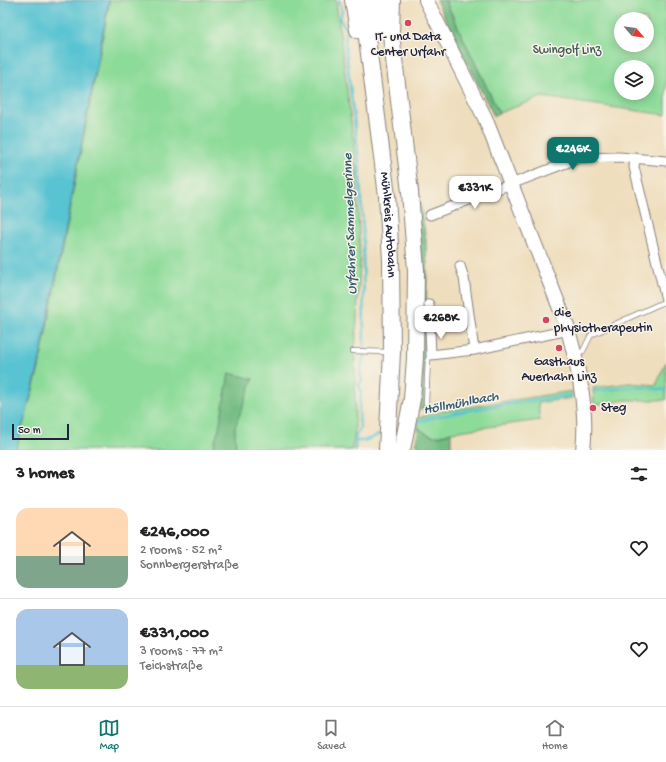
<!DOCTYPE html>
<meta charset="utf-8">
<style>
:root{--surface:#fff;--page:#f2f2f2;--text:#222;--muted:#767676;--line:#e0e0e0;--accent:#0f766e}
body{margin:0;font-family:"Gochi Hand",sans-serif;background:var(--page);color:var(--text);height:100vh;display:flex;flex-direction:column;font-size:15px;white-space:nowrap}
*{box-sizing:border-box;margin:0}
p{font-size:13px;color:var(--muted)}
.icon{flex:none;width:22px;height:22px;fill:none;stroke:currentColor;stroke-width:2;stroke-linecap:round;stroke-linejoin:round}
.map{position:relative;height:450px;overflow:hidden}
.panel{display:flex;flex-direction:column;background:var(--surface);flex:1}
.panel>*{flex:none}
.needle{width:26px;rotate:118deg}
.buttons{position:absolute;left:614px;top:12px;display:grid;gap:8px}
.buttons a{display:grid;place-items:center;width:40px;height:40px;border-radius:50%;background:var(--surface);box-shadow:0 2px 10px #0003;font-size:20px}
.scale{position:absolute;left:12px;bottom:10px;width:57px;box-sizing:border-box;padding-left:4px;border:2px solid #22223b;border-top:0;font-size:11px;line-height:14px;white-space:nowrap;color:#22223b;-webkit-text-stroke:3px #f7f3e8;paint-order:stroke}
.price{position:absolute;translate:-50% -34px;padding:0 9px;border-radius:8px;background:#fff;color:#222;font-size:13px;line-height:26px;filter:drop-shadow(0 1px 2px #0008)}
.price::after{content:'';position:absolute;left:50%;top:24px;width:12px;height:9px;margin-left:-6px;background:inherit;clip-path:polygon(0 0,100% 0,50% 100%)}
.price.on{background:var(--accent);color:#fff}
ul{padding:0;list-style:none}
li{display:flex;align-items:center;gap:12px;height:100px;padding:0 16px}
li+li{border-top:1px solid var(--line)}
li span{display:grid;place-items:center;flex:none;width:112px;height:80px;border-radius:12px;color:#555}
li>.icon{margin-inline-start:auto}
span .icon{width:48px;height:48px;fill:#fffc;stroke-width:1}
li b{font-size:17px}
h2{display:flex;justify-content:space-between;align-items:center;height:48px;padding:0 16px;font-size:17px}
.menu{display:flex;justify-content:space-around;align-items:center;height:56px;border-top:1px solid var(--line);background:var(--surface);font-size:11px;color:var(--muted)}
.menu a{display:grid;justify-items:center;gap:2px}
.menu .on{color:var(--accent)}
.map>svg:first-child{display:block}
.green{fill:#8ddb99;stroke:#587e6a;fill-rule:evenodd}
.forest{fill:#72bb81;stroke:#4a6e5e}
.water{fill:#58c3d2;stroke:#3d7286}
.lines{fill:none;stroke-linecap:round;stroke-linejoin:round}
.stream{stroke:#58c3d2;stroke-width:2.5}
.service-casing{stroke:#88807c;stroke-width:6}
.minor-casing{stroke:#88807c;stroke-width:11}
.primary-casing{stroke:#88807c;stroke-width:16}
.motorway-casing{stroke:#88807c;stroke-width:18}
.service{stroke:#fff;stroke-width:4.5}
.minor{stroke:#fff;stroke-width:9}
.primary{stroke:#fff;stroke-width:14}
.motorway{stroke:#fff;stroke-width:16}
.poi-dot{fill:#d1495b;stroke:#f7f3e8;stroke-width:1.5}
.labels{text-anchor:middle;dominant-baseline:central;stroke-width:3;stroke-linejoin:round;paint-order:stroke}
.poi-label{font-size:13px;fill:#22223b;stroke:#f7f3e8}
.park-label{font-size:13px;fill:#425a57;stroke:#f7f3e8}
.street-label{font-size:13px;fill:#22223b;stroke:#f7f3e8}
.water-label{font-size:14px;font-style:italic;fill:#355a70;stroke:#f7f3e8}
</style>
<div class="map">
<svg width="666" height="450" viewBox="0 0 666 450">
<rect width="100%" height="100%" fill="#f7f3e8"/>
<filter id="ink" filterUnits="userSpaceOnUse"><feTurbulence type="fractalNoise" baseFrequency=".025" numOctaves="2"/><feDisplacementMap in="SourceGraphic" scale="8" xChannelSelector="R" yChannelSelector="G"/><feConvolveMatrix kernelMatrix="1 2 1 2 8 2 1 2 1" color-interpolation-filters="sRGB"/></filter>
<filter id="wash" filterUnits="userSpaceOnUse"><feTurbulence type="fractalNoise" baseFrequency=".012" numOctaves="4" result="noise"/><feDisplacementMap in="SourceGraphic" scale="16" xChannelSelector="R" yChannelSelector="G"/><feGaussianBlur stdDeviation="0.9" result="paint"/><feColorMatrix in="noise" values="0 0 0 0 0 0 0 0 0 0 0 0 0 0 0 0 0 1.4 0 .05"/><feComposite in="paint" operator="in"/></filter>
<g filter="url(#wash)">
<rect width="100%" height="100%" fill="#efdebd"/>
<g class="green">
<polygon points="110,0 336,0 357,170 360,263 355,354 355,429 352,450 16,450 39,369"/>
<path d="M445,0h221v115l-124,-18 -43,16zM621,19h26v26h-26zM621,67h26v26h-26z"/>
<polygon points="666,362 666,400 625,400 594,405 593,388 629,383 656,385"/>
<polygon points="572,391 572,398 538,403 540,420 451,432 435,437 429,436 418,427 418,418 444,411"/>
</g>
<g class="forest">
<polygon points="436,0 445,0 499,113 494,116"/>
<polygon points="417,183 426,240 427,271 424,408 419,410 421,349 414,184"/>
<polygon points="229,373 253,379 235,427 236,450 212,450 219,428"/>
<path d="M418,427c12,11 19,11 33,5v18h-35z"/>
</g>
<polygon class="water" points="0,0 109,0 38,369 16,450 0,450"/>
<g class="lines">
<g class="stream">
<polyline points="339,0 342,10 340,20 346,28 345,44 359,160 363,230 364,355 360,373 362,380 359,385 361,392 359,410 360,429 356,435 355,450"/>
<polyline points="595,391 639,387 666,390"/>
<path d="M413,423c51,-15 105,-19 158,-28"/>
<polyline points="356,441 364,441 381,434"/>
</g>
</g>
</g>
<g filter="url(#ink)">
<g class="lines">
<g class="service-casing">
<g id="service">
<polyline points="353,351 388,352"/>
<polyline points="576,354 583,351 591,335 666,301"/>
<polyline points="426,403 428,359 431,355"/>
</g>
</g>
<g class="minor-casing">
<g id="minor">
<polyline points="635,158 634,167 666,300"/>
<polyline points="430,215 579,158 619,157 666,161"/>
<polyline points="460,266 464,278 474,350 569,330"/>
<polyline points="429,304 431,355 474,350"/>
</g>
</g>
<g class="primary-casing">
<path id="primary" d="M426,0l59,118 82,208c11,40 21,82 16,124"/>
</g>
<g class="motorway-casing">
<g id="motorway">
<polyline points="353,0 358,30"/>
<path id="s1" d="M365,0l2,38 20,158 4,64 1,92 -5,98"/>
<polyline points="380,0 381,28"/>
<polyline points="392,0 391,34 410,192 416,270 415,358 412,399 402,450"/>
</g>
</g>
<use href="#service" class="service"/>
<use href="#minor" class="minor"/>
<use href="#primary" class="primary"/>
<use href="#motorway" class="motorway"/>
</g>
</g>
<g class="poi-dot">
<circle cx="408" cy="23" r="4"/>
<circle cx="546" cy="320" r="4"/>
<circle cx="559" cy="348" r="4"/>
<circle cx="593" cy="408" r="4"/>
</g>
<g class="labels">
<g class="poi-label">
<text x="408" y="37">IT- und Data<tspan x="408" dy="15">Center Urfahr</tspan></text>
<text x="554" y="313" text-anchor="start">die<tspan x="554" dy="15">physiotherapeutin</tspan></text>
<text x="559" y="362">Gasthaus<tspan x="559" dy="15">Auerhahn Linz</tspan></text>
<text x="601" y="408" text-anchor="start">Steg</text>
</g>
<g class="park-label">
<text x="567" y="50">Swingolf Linz</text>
</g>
<g class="street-label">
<text stroke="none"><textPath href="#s1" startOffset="226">Mühlkreis Autobahn</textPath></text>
</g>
<g class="water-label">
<text transform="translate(351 224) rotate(-92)">Urfahrer Sammelgerinne</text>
<text transform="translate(461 404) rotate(-11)">Höllmühlbach</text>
</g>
</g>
</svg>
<div class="buttons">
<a><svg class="needle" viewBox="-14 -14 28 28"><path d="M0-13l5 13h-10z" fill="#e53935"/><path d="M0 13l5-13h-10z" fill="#767676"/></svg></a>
<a><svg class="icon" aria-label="layers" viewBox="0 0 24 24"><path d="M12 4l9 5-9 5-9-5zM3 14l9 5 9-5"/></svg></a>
</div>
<div class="scale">50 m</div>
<b class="price on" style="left:573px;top:171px">€246K</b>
<b class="price" style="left:475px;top:210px">€331K</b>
<b class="price" style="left:441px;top:340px">€268K</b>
</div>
<section class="panel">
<h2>3 homes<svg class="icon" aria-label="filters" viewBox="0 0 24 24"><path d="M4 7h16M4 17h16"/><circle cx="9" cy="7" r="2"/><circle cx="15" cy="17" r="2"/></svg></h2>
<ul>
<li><span style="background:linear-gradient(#ffd9b3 60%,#7fa58c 0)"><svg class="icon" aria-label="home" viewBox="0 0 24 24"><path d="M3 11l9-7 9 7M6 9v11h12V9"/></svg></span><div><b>€246,000</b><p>2 rooms · 52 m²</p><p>Sonnbergerstraße</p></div><svg class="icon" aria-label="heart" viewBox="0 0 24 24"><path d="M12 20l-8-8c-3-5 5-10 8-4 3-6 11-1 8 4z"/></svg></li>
<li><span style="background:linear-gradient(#a9c7e8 70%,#8fb573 0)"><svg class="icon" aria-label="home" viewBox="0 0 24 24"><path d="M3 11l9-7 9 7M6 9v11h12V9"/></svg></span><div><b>€331,000</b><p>3 rooms · 77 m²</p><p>Teichstraße</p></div><svg class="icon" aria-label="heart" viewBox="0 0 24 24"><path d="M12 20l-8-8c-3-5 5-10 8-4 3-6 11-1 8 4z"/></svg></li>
</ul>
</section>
<nav class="menu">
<a class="on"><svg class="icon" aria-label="map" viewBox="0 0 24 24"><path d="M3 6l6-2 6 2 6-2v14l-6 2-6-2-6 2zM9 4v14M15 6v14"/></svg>Map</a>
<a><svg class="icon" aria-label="saved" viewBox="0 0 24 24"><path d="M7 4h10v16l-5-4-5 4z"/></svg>Saved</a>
<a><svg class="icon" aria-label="home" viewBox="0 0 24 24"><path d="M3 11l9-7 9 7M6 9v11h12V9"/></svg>Home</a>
</nav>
